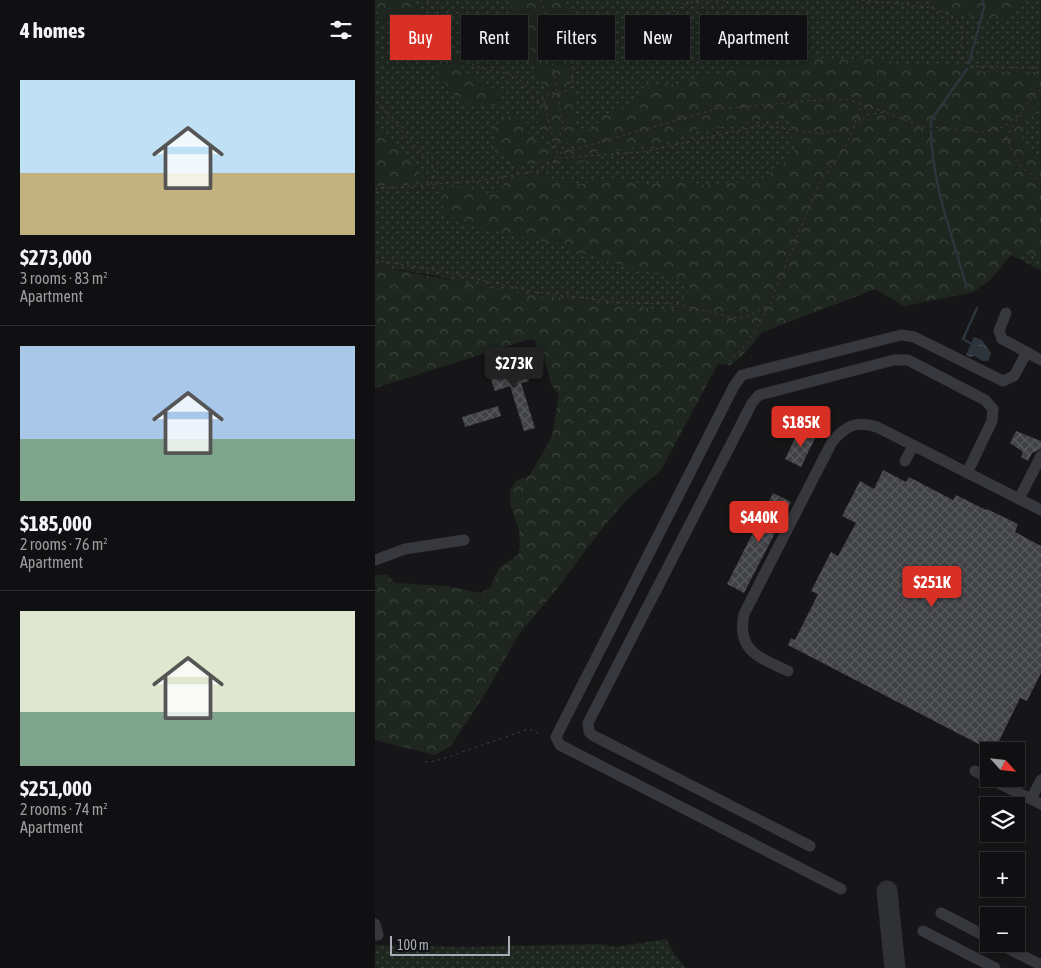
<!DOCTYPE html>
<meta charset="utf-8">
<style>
:root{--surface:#101012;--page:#1e1e20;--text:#f1f3f6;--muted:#9c9d9f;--line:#303032;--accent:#d93025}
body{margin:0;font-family:"Asap Condensed",sans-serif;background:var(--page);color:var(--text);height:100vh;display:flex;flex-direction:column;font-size:19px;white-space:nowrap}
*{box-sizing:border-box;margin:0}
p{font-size:16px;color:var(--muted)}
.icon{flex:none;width:28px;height:28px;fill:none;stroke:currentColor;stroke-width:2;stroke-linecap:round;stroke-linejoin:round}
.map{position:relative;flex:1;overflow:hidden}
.side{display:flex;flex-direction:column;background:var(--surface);width:375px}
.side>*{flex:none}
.top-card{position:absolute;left:15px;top:15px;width:475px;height:45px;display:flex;gap:10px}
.needle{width:32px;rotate:117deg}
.controls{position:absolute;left:605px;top:742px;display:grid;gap:10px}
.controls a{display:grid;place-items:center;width:45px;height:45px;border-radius:0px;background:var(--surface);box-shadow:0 2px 8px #0003,0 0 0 1px var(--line);font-size:25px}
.scale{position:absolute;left:15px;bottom:12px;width:120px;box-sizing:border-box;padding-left:5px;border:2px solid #a8adb8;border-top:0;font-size:14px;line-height:18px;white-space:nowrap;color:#a8adb8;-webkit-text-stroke:4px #111113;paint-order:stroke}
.price{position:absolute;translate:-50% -42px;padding:0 11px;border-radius:5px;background:var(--accent);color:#fff;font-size:16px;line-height:32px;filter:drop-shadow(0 1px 2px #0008)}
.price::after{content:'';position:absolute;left:50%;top:30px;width:15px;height:11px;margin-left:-8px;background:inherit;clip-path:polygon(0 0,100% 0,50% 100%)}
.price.active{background:#222;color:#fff}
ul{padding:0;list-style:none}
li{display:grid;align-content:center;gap:10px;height:265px;padding:0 20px}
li+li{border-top:1px solid var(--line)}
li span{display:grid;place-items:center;height:155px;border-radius:0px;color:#555}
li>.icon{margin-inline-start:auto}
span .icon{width:90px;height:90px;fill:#fffc;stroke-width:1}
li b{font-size:21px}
h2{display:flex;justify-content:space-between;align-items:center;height:60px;padding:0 20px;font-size:21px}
.pill{padding:0 18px;border-radius:0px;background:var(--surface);box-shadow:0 2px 8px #0003,0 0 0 1px var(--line);font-size:18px;line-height:45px}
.pill.active{background:var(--accent);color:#fff}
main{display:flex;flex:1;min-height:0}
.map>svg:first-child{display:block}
.grass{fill:url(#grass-dots)}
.forest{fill:url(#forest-crowns)}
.water{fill:url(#water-ripples)}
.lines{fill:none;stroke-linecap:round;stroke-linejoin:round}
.stream{stroke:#2c353c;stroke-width:2.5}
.taxiway{stroke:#303135;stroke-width:21}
.building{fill:url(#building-cross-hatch)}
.path{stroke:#3d3f44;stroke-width:1;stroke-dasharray:2.5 4;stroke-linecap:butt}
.minor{stroke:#37383d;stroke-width:11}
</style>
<main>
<section class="side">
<h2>4 homes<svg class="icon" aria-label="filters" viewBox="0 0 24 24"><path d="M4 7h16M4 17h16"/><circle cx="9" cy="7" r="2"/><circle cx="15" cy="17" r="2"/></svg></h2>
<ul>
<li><span style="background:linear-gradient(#bfe0f5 60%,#c2b280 0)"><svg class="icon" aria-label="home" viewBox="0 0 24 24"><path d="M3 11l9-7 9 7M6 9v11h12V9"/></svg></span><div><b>$273,000</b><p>3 rooms · 83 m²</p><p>Apartment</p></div></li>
<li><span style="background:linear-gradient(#a9c7e8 60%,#7fa58c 0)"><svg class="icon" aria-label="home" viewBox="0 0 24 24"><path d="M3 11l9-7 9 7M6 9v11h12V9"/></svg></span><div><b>$185,000</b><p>2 rooms · 76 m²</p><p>Apartment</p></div></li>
<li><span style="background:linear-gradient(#dfe7d0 65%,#7fa58c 0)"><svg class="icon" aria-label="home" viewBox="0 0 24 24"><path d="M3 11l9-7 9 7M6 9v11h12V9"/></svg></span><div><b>$251,000</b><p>2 rooms · 74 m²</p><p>Apartment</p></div></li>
</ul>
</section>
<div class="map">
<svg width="666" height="968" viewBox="0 0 666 968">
<defs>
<pattern id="grass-dots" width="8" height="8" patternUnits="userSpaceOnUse" patternTransform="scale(1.25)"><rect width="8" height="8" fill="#1e261f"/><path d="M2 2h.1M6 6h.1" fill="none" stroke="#3c433d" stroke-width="1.8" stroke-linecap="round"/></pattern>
<pattern id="forest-crowns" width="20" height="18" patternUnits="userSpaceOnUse" patternTransform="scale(1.25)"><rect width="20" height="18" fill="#1e261f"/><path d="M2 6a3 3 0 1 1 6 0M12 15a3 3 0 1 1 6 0" fill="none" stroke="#3c433d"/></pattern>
<pattern id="water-ripples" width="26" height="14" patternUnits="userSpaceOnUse" patternTransform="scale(1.25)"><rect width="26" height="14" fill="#2c353c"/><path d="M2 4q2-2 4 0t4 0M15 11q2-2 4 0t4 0" fill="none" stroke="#485056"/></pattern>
<pattern id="building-cross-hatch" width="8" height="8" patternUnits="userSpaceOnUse" patternTransform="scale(1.25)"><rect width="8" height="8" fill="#404145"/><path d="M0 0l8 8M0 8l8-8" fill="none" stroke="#595a5e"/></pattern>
</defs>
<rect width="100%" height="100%" fill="#161618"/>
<g class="grass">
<polygon points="0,0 666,0 666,270 636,255 615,280 598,292 529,306 500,289 387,332 365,358 355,365 63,276 0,266"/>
<polygon points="291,939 300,955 311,968 0,968 0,945 94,947 227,944 241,947"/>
</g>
<g class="forest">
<path d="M0,0h36l55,72 35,21 -3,12c-15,1 -29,2 -41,-8 -14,-12 -27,-41 -41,-56 -14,-15 -41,-16 -41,-41z"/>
<path d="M134,0h55l16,38 8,8c-18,25 -28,21 -10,53l-5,18 4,10 8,3 8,-1 10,-14 27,-10 12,-16 14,-5h23l16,-6 17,-3 30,-11h46l17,-8 40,4 22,-3 46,8 44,-1 15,6 15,2h47l7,3v26c-16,11 -17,21 -19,40l7,11 12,8v98l-9,-4 -21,1 -21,25 -17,12 -69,14 -29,-17 -113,43 -22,26 -10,7 -12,-1 -57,106 -35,30 -25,30 -45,60 -37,44 -34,60 -34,52 -16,9 -60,-15v-165h12l8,8 52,3 33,7 10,-5 9,-20 19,-13 2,-10 -1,-15 -8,-23 -1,-16 6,-10 13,-5 16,-27 7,-13 7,-42c-13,-11 -7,-20 -15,-32 -6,-10 -7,-11 -9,-22l-5,-1 -155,49v-122l172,32h19l56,9 49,3 14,-9 3,-11 -9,-10 -68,-18 -39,-12 -14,-7 -29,-4 -71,-17 -15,-12v-25c21,-2 36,13 58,6l3,-7 -2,-5 37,-3 41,8 33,-6 32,6h10l14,-6 34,7 56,-4 32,-24 4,-9 -4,-16 4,-7 -1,-5 -5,-4 -80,13c-18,-2 -17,4 -32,10 -18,7 -38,6 -57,11 -31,9 -44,20 -78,10l-7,4 -25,1 -7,-9 -8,-4 -1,-24 8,-10 15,-3 11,8v13c15,9 29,18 46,12l1,-5h-8l-6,3c-5,-6 -14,-8 -19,-14 -14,-17 5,-31 4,-45 -14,-13 -12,-27 -17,-43 -4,-15 -14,-30 -20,-44z"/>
<polygon points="555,0 647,0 646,6 625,20 571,11"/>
<polygon points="0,125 22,146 49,178 32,185 0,186"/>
</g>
<polygon class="water" points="599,337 607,340 616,353 613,361 607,361 600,356 596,357 591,355"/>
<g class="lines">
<g class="stream">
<polyline points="594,63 609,8 608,0"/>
<polyline points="556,125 556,120 592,69"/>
<path d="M556,131c1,54 21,103 35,154"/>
<polyline points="595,343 588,339 602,308"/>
</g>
<polyline class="taxiway" points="512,891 520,968"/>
</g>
<g class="building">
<polygon points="131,361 135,370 150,366 154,381 146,383 160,428 149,431 135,386 120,391 115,377 119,376 116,367"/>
<polygon points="123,406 126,416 90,427 87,417"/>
<polygon points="425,428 441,436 426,467 410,459"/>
<polygon points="641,431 666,441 666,449 657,453 653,461 646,457 648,452 635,443"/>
<polygon points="508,470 531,482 534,477 578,500 581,495 611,510 612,509 643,524 640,532 666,546 666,673 652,701 645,698 623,743 626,744 622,751 617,751 413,645 416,638 420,640 443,594 436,591 456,552 463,556 481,523 467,516 485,481 499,489"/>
<polygon points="398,493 416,502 369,593 352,584"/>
</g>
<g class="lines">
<g class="path">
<path d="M53,0c9,17 24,50 40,61 26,19 47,0 66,38l7,3 9,-9 14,-1 9,-6 -1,-13 9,-12 47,-26 21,-15 26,-9 11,-7 12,-4h29"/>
<polyline points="165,0 173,19 172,31 188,127 180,148 183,154"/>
<path d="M487,0c23,4 84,2 97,24 10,15 -10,30 10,42l72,2"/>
<polyline points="666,90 660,92 631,137 645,166 666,182"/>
<polyline points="0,101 58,166 60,174 56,184"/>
<polyline points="169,101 180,148"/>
<polyline points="181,158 183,154 341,109 457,99 474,100 510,112"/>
<polyline points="0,189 110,180 162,171 184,158 268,152 387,125 444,134 479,128 492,115 510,112 545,126 607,132 629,127 647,112"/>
<polyline points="0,260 66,271 161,292 248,303 303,304 355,317 370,318 394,305"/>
<polyline points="395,304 439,195 445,182 471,146 487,104"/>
<polyline points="354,362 374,341 393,307"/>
<polyline points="50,762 61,761 154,729 167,735"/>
</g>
<g class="minor">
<polyline points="631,313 624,331 627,339 666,360"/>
<polyline points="530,461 538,446"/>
<polyline points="644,499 666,456"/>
<polyline points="0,560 30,549 89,540"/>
<path d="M413,671c-28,-13 -52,-20 -44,-57l88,-172c13,-16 25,-22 45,-15l164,83"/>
<polyline points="600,771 614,778"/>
<polyline points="615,779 666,804"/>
<polyline points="656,799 666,780"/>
<polyline points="435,846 219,736 214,732 213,723 377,403 384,395 519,360 533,360 610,400 618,409 617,421 592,473"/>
<polyline points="466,889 185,745 181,737 359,386 367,375 526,335 539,337 628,381 639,376 652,352"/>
<polyline points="566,913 614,938"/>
<polyline points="0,924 3,935 0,935"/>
<polyline points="548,931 620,968"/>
<polyline points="624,944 666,965"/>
</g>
</g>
</svg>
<div class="controls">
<a><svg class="needle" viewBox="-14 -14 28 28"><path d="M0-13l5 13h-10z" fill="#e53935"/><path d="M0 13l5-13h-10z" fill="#9c9d9f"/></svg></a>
<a><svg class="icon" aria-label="layers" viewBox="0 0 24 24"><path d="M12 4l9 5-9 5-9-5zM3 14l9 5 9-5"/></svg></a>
<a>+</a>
<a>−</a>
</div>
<div class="scale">100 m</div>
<b class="price active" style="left:139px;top:389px">$273K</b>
<b class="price" style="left:426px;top:448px">$185K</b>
<b class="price" style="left:384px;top:543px">$440K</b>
<b class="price" style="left:557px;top:608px">$251K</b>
<div class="top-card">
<a class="pill active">Buy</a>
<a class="pill">Rent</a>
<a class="pill">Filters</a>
<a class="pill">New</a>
<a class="pill">Apartment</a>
</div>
</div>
</main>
